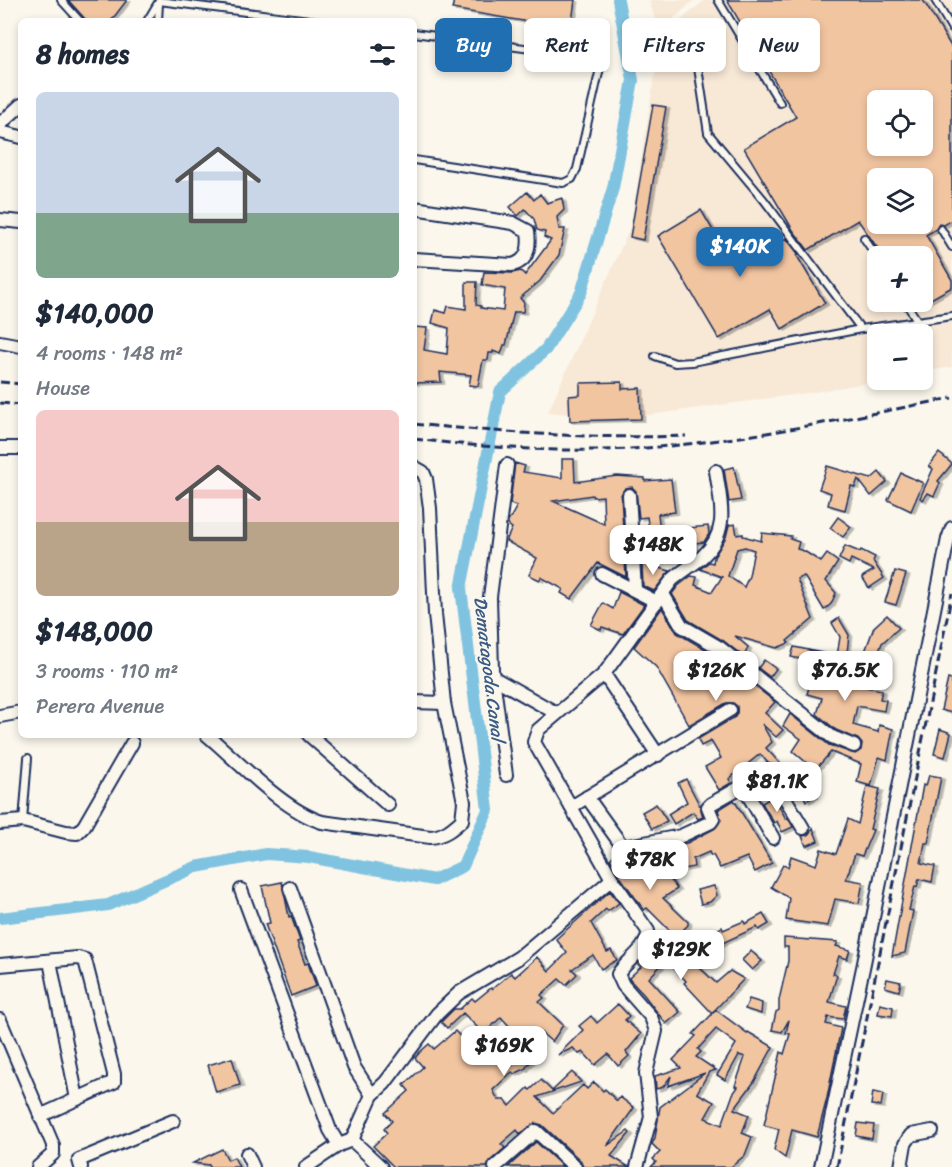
<!DOCTYPE html>
<meta charset="utf-8">
<style>
:root{--surface:#fff;--page:#f2f2f3;--text:#1f2937;--muted:#747a83;--accent:#1f6fb2}
body{margin:0;font-family:Sriracha,sans-serif;background:var(--page);color:var(--text);height:100vh;display:flex;flex-direction:column;font-size:22px;white-space:nowrap}
*{box-sizing:border-box;margin:0}
p{font-size:20px;color:var(--muted)}
.icon{flex:none;width:33px;height:33px;fill:none;stroke:currentColor;stroke-width:2;stroke-linecap:round;stroke-linejoin:round}
.map{position:relative;flex:1;overflow:hidden}
.sheet{position:absolute;left:18px;top:18px;width:399px;height:720px;display:flex;flex-direction:column;background:var(--surface);border-radius:9px;box-shadow:0 3px 9px #0003}
.sheet>*{flex:none}
.hud{position:absolute;left:435px;top:18px;width:426px;height:54px;display:flex;gap:12px}
.controls{position:absolute;left:867px;top:90px;display:grid;gap:12px}
.controls a{display:grid;place-items:center;width:66px;height:66px;border-radius:9px;background:var(--surface);box-shadow:0 3px 9px #0003;font-size:30px}
.price{position:absolute;translate:-50% -51px;padding:0 14px;border-radius:12px;background:#fff;color:#222;font-size:20px;line-height:39px;filter:drop-shadow(0 2px 3px #0008)}
.price::after{content:'';position:absolute;left:50%;top:36px;width:18px;height:14px;margin-left:-9px;background:inherit;clip-path:polygon(0 0,100% 0,50% 100%)}
.price.active{background:var(--accent);color:#fff}
ul{padding:0;list-style:none}
li{display:grid;align-content:center;gap:12px;height:318px;padding:0 18px}
li span{display:grid;place-items:center;height:186px;border-radius:9px;color:#555}
li>.icon{margin-inline-start:auto}
span .icon{width:108px;height:108px;fill:#fffc;stroke-width:1}
li b{font-size:26px}
h2{display:flex;justify-content:space-between;align-items:center;height:72px;padding:0 18px;font-size:26px}
.chip{padding:0 21px;border-radius:9px;background:var(--surface);box-shadow:0 3px 9px #0003;font-size:21px;line-height:54px}
.chip.active{background:var(--accent);color:#fff}
.map>svg:first-child{display:block}
.built{fill:#f8e8d6;fill-rule:evenodd}
.lines{fill:none;stroke-linecap:round;stroke-linejoin:round}
.canal{stroke:#80c3e0;stroke-width:12}
.building{fill:#f2c5a1;stroke:#1b2f5e;stroke-width:1.5;fill-rule:evenodd;filter:url(#shadow)}
.lane-casing{stroke:#1b2f5e;stroke-width:10}
.street-casing{stroke:#1b2f5e;stroke-width:16}
.lane{stroke:#fbf7ec;stroke-width:6}
.street{stroke:#fbf7ec;stroke-width:12}
.rail{stroke:#1b2f5e;stroke-width:3;stroke-dasharray:9 4.5;stroke-linecap:butt}
.labels{text-anchor:middle;dominant-baseline:central;stroke-width:5;stroke-linejoin:round;paint-order:stroke}
.water-label{font-size:18px;font-style:italic;fill:#395b85;stroke:#fbf7ec}
</style>
<div class="map">
<svg width="952" height="1167" viewBox="0 0 952 1167">
<defs>
<filter id="shadow"><feDropShadow dx="3.5" dy="2" stdDeviation="0" flood-color="#0004"/></filter>
</defs>
<rect width="100%" height="100%" fill="#fbf7ec"/>
<filter id="ink" filterUnits="userSpaceOnUse"><feTurbulence type="fractalNoise" baseFrequency=".0167" numOctaves="2"/><feDisplacementMap in="SourceGraphic" scale="12" xChannelSelector="R" yChannelSelector="G"/><feConvolveMatrix kernelMatrix="1 2 1 2 8 2 1 2 1" color-interpolation-filters="sRGB"/></filter>
<g filter="url(#ink)">
<g class="built">
<polygon points="649,0 694,0 659,32"/>
<path d="M705,0h247v367l-29,5 -1,-38h-44v46h5l-69,12 -195,27 -71,-7 82,-184 31,-191zM878,100h44v46h-44zM878,178h44v46h-44zM878,256h44v46h-44z"/>
</g>
<g class="lines">
<polyline class="canal" points="0,918 108,905 196,867 266,854 309,857 434,880 463,866 488,810 461,588 500,392 546,349 581,293 613,188 633,80 618,0"/>
</g>
<g class="building">
<polygon points="68,0 127,0 111,21 87,21"/>
<polygon points="454,0 575,0 571,29 452,9"/>
<path d="M727,0h196l29,48v172l-8,5 -5,-1 -3,5 -10,6 26,45v7l-30,17v-48h-39l-25,-36 -50,30 -15,-20 -49,-82 52,-31zM878,100h44v46h-44zM878,178h44v46h-44z"/>
<polygon points="653,105 666,107 643,240 630,237"/>
<polygon points="527,192 534,200 540,194 547,203 562,198 564,210 557,217 559,229 565,229 559,255 540,281 520,298 524,303 523,312 514,312 506,345 504,345 501,354 493,351 493,353 489,353 488,360 483,360 478,386 469,385 471,375 440,372 441,382 414,383 414,327 427,328 424,350 447,354 449,328 432,323 435,310 446,313 448,306 466,309 466,282 477,282 476,305 481,306 481,308 503,311 505,289 482,285 484,272 512,273 521,271 525,275 551,240 544,237 545,232 537,230 534,219 525,209 518,216 510,207"/>
<polygon points="701,210 735,268 786,238 799,255 797,256 825,303 782,329 770,309 719,339 658,236"/>
<polygon points="622,382 622,389 640,388 641,419 570,421 569,396 580,395 580,383"/>
<polygon points="939,453 952,464 938,481 940,483 934,496 928,493 923,500 920,498 933,469 929,466"/>
<path d="M562,459h12l1,23 42,-6 28,2v3l26,-2 4,33 -17,2 2,17 48,-5 1,8 -5,8 -10,1 1,9 -8,6 -45,5 -2,-25 10,-1 -3,-20 -8,1 -3,-27 -4,-4 -7,1 -4,7 2,34 -3,12 4,-1 2,37 -28,-14 -27,36 -10,-6 2,-4 -22,-12 -1,3 -11,-5 8,-17 -31,-17 6,-13 -4,-3v-3l9,-16 -7,-2 5,-41 10,3 -2,6 39,6zM592,495l1,2 10,-1 1,28 -51,-23z"/>
<polygon points="827,466 871,479 879,472 887,482 871,496 858,479 855,487 851,486 845,510 828,505 831,493 819,489"/>
<polygon points="734,467 741,500 729,502 724,469"/>
<polygon points="901,473 923,483 911,511 888,500"/>
<polygon points="838,517 851,527 843,537 830,528"/>
<path d="M735,524l2,11 6,-1v2l18,5 1,-8 29,3 -1,3 9,3 -2,7 7,2 17,11 6,-8 11,8 -12,19 10,12 -5,11 -7,6 -20,-34 -7,3 16,40 -26,22 2,2 -12,5 -42,-12 13,11 -4,10 -20,-16 -36,-21 -16,-26 6,-8 13,-10 6,1 -2,8 17,7 10,-15 -22,-8 9,-7 4,1 1,-6 12,-20 3,-12zM745,547l9,3 -5,26 -5,11 -16,-11 9,-27z"/>
<polygon points="845,546 860,552 861,550 875,557 873,561 884,578 869,588 862,577 874,570 851,559 849,564 839,559"/>
<polygon points="642,563 670,571 654,591 643,586"/>
<polygon points="895,571 906,574 896,605 885,602"/>
<polygon points="619,592 644,605 623,634 602,627 601,630 591,625 603,603 613,609"/>
<polygon points="662,608 677,633 715,655 775,702 765,713 783,730 776,737 762,724 772,742 766,748 782,766 785,765 793,778 803,774 815,796 806,801 801,791 793,795 776,766 768,763 760,754 729,779 731,783 719,790 705,767 721,758 711,741 701,746 698,739 735,717 737,713 737,706 733,703 726,703 689,725 656,667 634,647"/>
<polygon points="887,615 899,628 882,643 866,687 882,690 880,699 886,700 884,711 857,706 853,725 878,732 879,725 893,729 887,760 879,757 871,786 857,782 861,764 831,752 815,770 793,751 801,739 783,726 790,714 829,745 855,754 861,750 862,744 858,739 836,730 817,714 822,698 807,694 816,662 791,657 794,647 837,656 840,637 832,623 839,618 849,635 847,653 863,657 874,627"/>
<polygon points="764,660 776,669 770,677 758,668"/>
<polygon points="948,679 952,680 952,713 941,710"/>
<polygon points="940,729 951,733 945,757 934,754"/>
<polygon points="929,775 941,777 928,843 925,843 921,863 935,866 932,882 919,879 917,887 915,886 909,910 913,911 905,953 892,956 923,785 926,786"/>
<polygon points="686,779 700,806 703,817 698,819 693,812 674,824 668,814 687,802 678,783"/>
<polygon points="766,782 786,819 788,818 793,827 782,832 777,821 774,823 762,803 772,797 765,783"/>
<polygon points="867,786 880,789 870,829 873,830 862,856 855,854 846,879 863,882 859,903 835,899 828,926 786,920 789,898 771,887 783,865 788,867 791,856 816,865 821,849 836,854 848,819 858,824"/>
<polygon points="734,800 772,863 755,872 747,857 720,868 713,855 711,856 709,852 693,859 694,867 683,869 681,859 683,857 664,851 654,851 654,849 687,843 714,829 721,820 718,810"/>
<polygon points="656,804 667,821 652,829 642,812"/>
<polygon points="813,828 818,841 806,846 802,836 808,835"/>
<polygon points="652,850 635,857 649,880 664,870 677,889 663,898 688,922 688,925 676,937 647,908 644,910 619,875 621,872 610,859 616,853 625,855"/>
<polygon points="282,882 289,917 291,916 300,941 297,942 305,964 308,963 316,986 291,996 265,924 270,923 262,886"/>
<polygon points="714,886 717,895 710,902 701,904 697,890"/>
<polygon points="610,891 619,903 608,911 606,909 591,923 607,952 611,950 617,960 601,969 593,955 572,969 577,974 566,985 559,979 541,995 544,998 539,1002 563,1025 552,1042 539,1031 530,1048 536,1054 525,1069 514,1074 512,1072 493,1090 498,1100 505,1100 510,1106 528,1088 530,1090 541,1080 552,1091 572,1072 581,1082 537,1097 553,1113 583,1085 587,1089 594,1082 603,1091 605,1089 617,1101 620,1097 634,1108 607,1146 628,1131 630,1133 611,1156 629,1167 583,1167 581,1161 542,1125 535,1123 520,1134 517,1130 501,1144 505,1148 490,1161 487,1167 394,1167 373,1146 387,1133 384,1129 392,1121 385,1113 409,1091 404,1085 423,1067 415,1058 420,1052 429,1044 434,1049 455,1031 467,1044 475,1037 482,1044 480,1046 492,1059 502,1049 505,1053 520,1038 501,1017 484,1034 463,1013 447,1028 441,1022 454,1009 460,1009 472,998 475,1001 491,988 492,989 511,973 515,977 537,957 549,971 567,953 556,939"/>
<polygon points="763,914 769,924 759,930 757,927 720,944 712,958 697,950 705,936 722,927 723,930 744,921 745,924"/>
<polygon points="784,938 838,942 836,946 850,950 847,959 839,956 833,974 837,975 829,1002 846,1006 843,1019 828,1017 826,1024 841,1028 827,1098 817,1137 792,1130 785,1158 774,1150 779,1129 764,1125 781,1052 784,1054 790,1034 786,1033 789,1020 782,1032 772,1030 776,1012 779,1010 779,1000 788,961 788,947 784,947"/>
<polygon points="669,939 716,983 730,971 744,979 712,1013 684,983 686,981 666,960 649,978 680,1012 666,1024 644,995 630,980 629,978 641,967 638,964 647,954 650,957"/>
<polygon points="751,951 762,961 752,970 742,960"/>
<polygon points="887,979 901,982 899,991 885,987"/>
<polygon points="749,999 762,1003 761,1014 745,1009"/>
<polygon points="618,1004 629,1016 625,1020 641,1034 626,1052 629,1056 618,1066 608,1054 595,1065 583,1052 579,1054 573,1048 558,1055 583,1030 579,1026 591,1016 597,1023"/>
<polygon points="880,1004 893,1007 892,1016 878,1014"/>
<path d="M716,1010l31,23 1,-1 25,15 -19,35 -20,27 15,6 -7,18 10,4 -7,18 -14,12h-80l5,-5 -3,-3 7,-7 -8,-8 3,-6 5,-31 45,-34 -37,13 3,-10 -8,11 -7,2 -1,-13 26,-8 -8,-8 23,-24 -3,-2zM716,1029l20,15 -19,31 8,5 14,-25 6,2 -10,29 3,1 -5,7 -11,31 -17,-7 9,-16 -17,-9 12,-21 7,-2 -20,-13 5,-5 -3,-3z"/>
<polygon points="232,1058 240,1085 216,1092 208,1065"/>
<polygon points="873,1092 883,1094 881,1106 871,1105"/>
<polygon points="858,1123 874,1125 872,1139 856,1136"/>
<polygon points="536,1142 563,1167 508,1167"/>
<polygon points="222,1149 228,1160 234,1157 239,1167 210,1167 209,1165 193,1163"/>
</g>
<g class="lines">
<g class="lane-casing">
<g id="lane">
<polyline points="61,0 80,21"/>
<polyline points="718,0 780,103"/>
<polyline points="935,0 952,29"/>
<polyline points="159,1 317,21"/>
<polyline points="147,21 159,1"/>
<polyline points="158,21 159,4"/>
<polyline points="414,33 597,58 601,64 577,169 572,179 563,183 414,160"/>
<polyline points="695,48 708,133 764,200 861,329"/>
<polyline points="941,229 952,247"/>
<polyline points="864,238 878,259"/>
<polyline points="905,302 917,320"/>
<polyline points="655,356 675,363 692,362 861,329 952,316"/>
<polyline points="23,821 28,758"/>
</g>
</g>
<g class="street-casing">
<g id="street">
<polyline points="0,124 21,105"/>
<polyline points="0,132 21,137"/>
<path d="M414,208l99,15 15,8c2,15 1,30 -16,34l-98,-6"/>
<polyline points="0,220 21,222"/>
<polyline points="0,342 21,346"/>
<polyline points="0,448 21,448"/>
<polyline points="629,495 635,589"/>
<polyline points="602,574 657,602"/>
<polyline points="663,594 682,626 720,648 832,737 854,746"/>
<polyline points="604,674 658,755"/>
<polyline points="494,678 556,713"/>
<polyline points="414,702 444,703"/>
<polyline points="0,716 21,712"/>
<path d="M207,735c32,27 76,75 115,87l108,15c14,-1 22,-8 32,-17l2,-18 -20,-99 -9,-89 -5,-106 -4,-29 -3,-7 -9,-5"/>
<polyline points="309,735 388,805"/>
<polyline points="506,775 492,670 490,597 507,465"/>
<polyline points="743,786 773,838"/>
<polyline points="587,797 623,847 681,836 711,822 713,819 708,807 711,804 769,771 803,828"/>
<polyline points="571,807 730,710"/>
<polyline points="0,823 23,821 66,832 77,833 84,826 132,743"/>
<polyline points="290,888 354,1067 372,1095"/>
<polyline points="241,890 330,1130 339,1145 352,1140 381,1167"/>
<polyline points="50,961 77,1099"/>
<polyline points="0,965 78,958 85,960 114,1074 114,1082 40,1116"/>
<polyline points="0,1020 53,1145 53,1154 38,1167"/>
<polyline points="352,1140 372,1095 385,1083 437,1014 459,993 518,958 612,879"/>
<polyline points="247,1154 253,1167"/>
<polyline points="81,1167 79,1160 173,1121"/>
<polyline points="306,1167 339,1145"/>
<polyline points="495,1167 536,1131 575,1167"/>
<path d="M637,1167l14,-50 -5,-44 10,-42 -5,-14 -28,-32 -5,-11c9,-14 31,-26 30,-43l-36,-52 -78,-137 4,-12 66,-56 68,-94c9,-8 21,-15 30,-23 28,-26 19,-52 14,-86"/>
<polyline points="821,1167 864,963 948,539 952,528"/>
<polyline points="901,1167 905,1144 911,1135 932,1131"/>
</g>
</g>
<use href="#lane" class="lane"/>
<use href="#street" class="street"/>
<g class="rail">
<polyline points="0,382 21,384"/>
<polyline points="0,403 21,405"/>
<path d="M414,424c90,9 181,15 272,12"/>
<path d="M414,439c90,11 183,16 273,5 89,-10 177,-29 265,-46"/>
<polyline points="837,1167 952,593"/>
</g>
</g>
</g>
<g class="labels">
<g class="water-label">
<text transform="translate(489 669) rotate(83)">Dematagoda Canal</text>
</g>
</g>
</svg>
<div class="controls">
<a><svg class="icon" aria-label="locate" viewBox="0 0 24 24"><circle cx="12" cy="12" r="6"/><path d="M12 2v4M12 18v4M2 12h4M18 12h4"/></svg></a>
<a><svg class="icon" aria-label="layers" viewBox="0 0 24 24"><path d="M12 4l9 5-9 5-9-5zM3 14l9 5 9-5"/></svg></a>
<a>+</a>
<a>−</a>
</div>
<b class="price active" style="left:740px;top:278px">$140K</b>
<b class="price" style="left:653px;top:576px">$148K</b>
<b class="price" style="left:716px;top:702px">$126K</b>
<b class="price" style="left:845px;top:702px">$76.5K</b>
<b class="price" style="left:777px;top:813px">$81.1K</b>
<b class="price" style="left:650px;top:891px">$78K</b>
<b class="price" style="left:681px;top:981px">$129K</b>
<b class="price" style="left:504px;top:1077px">$169K</b>
<div class="hud">
<a class="chip active">Buy</a>
<a class="chip">Rent</a>
<a class="chip">Filters</a>
<a class="chip">New</a>
</div>
<section class="sheet">
<h2>8 homes<svg class="icon" aria-label="filters" viewBox="0 0 24 24"><path d="M4 7h16M4 17h16"/><circle cx="9" cy="7" r="2"/><circle cx="15" cy="17" r="2"/></svg></h2>
<ul>
<li><span style="background:linear-gradient(#c9d6e8 65%,#7fa58c 0)"><svg class="icon" aria-label="home" viewBox="0 0 24 24"><path d="M3 11l9-7 9 7M6 9v11h12V9"/></svg></span><div><b>$140,000</b><p>4 rooms · 148 m²</p><p>House</p></div></li>
<li><span style="background:linear-gradient(#f6c9c9 60%,#b9a48a 0)"><svg class="icon" aria-label="home" viewBox="0 0 24 24"><path d="M3 11l9-7 9 7M6 9v11h12V9"/></svg></span><div><b>$148,000</b><p>3 rooms · 110 m²</p><p>Perera Avenue</p></div></li>
</ul>
</section>
</div>
